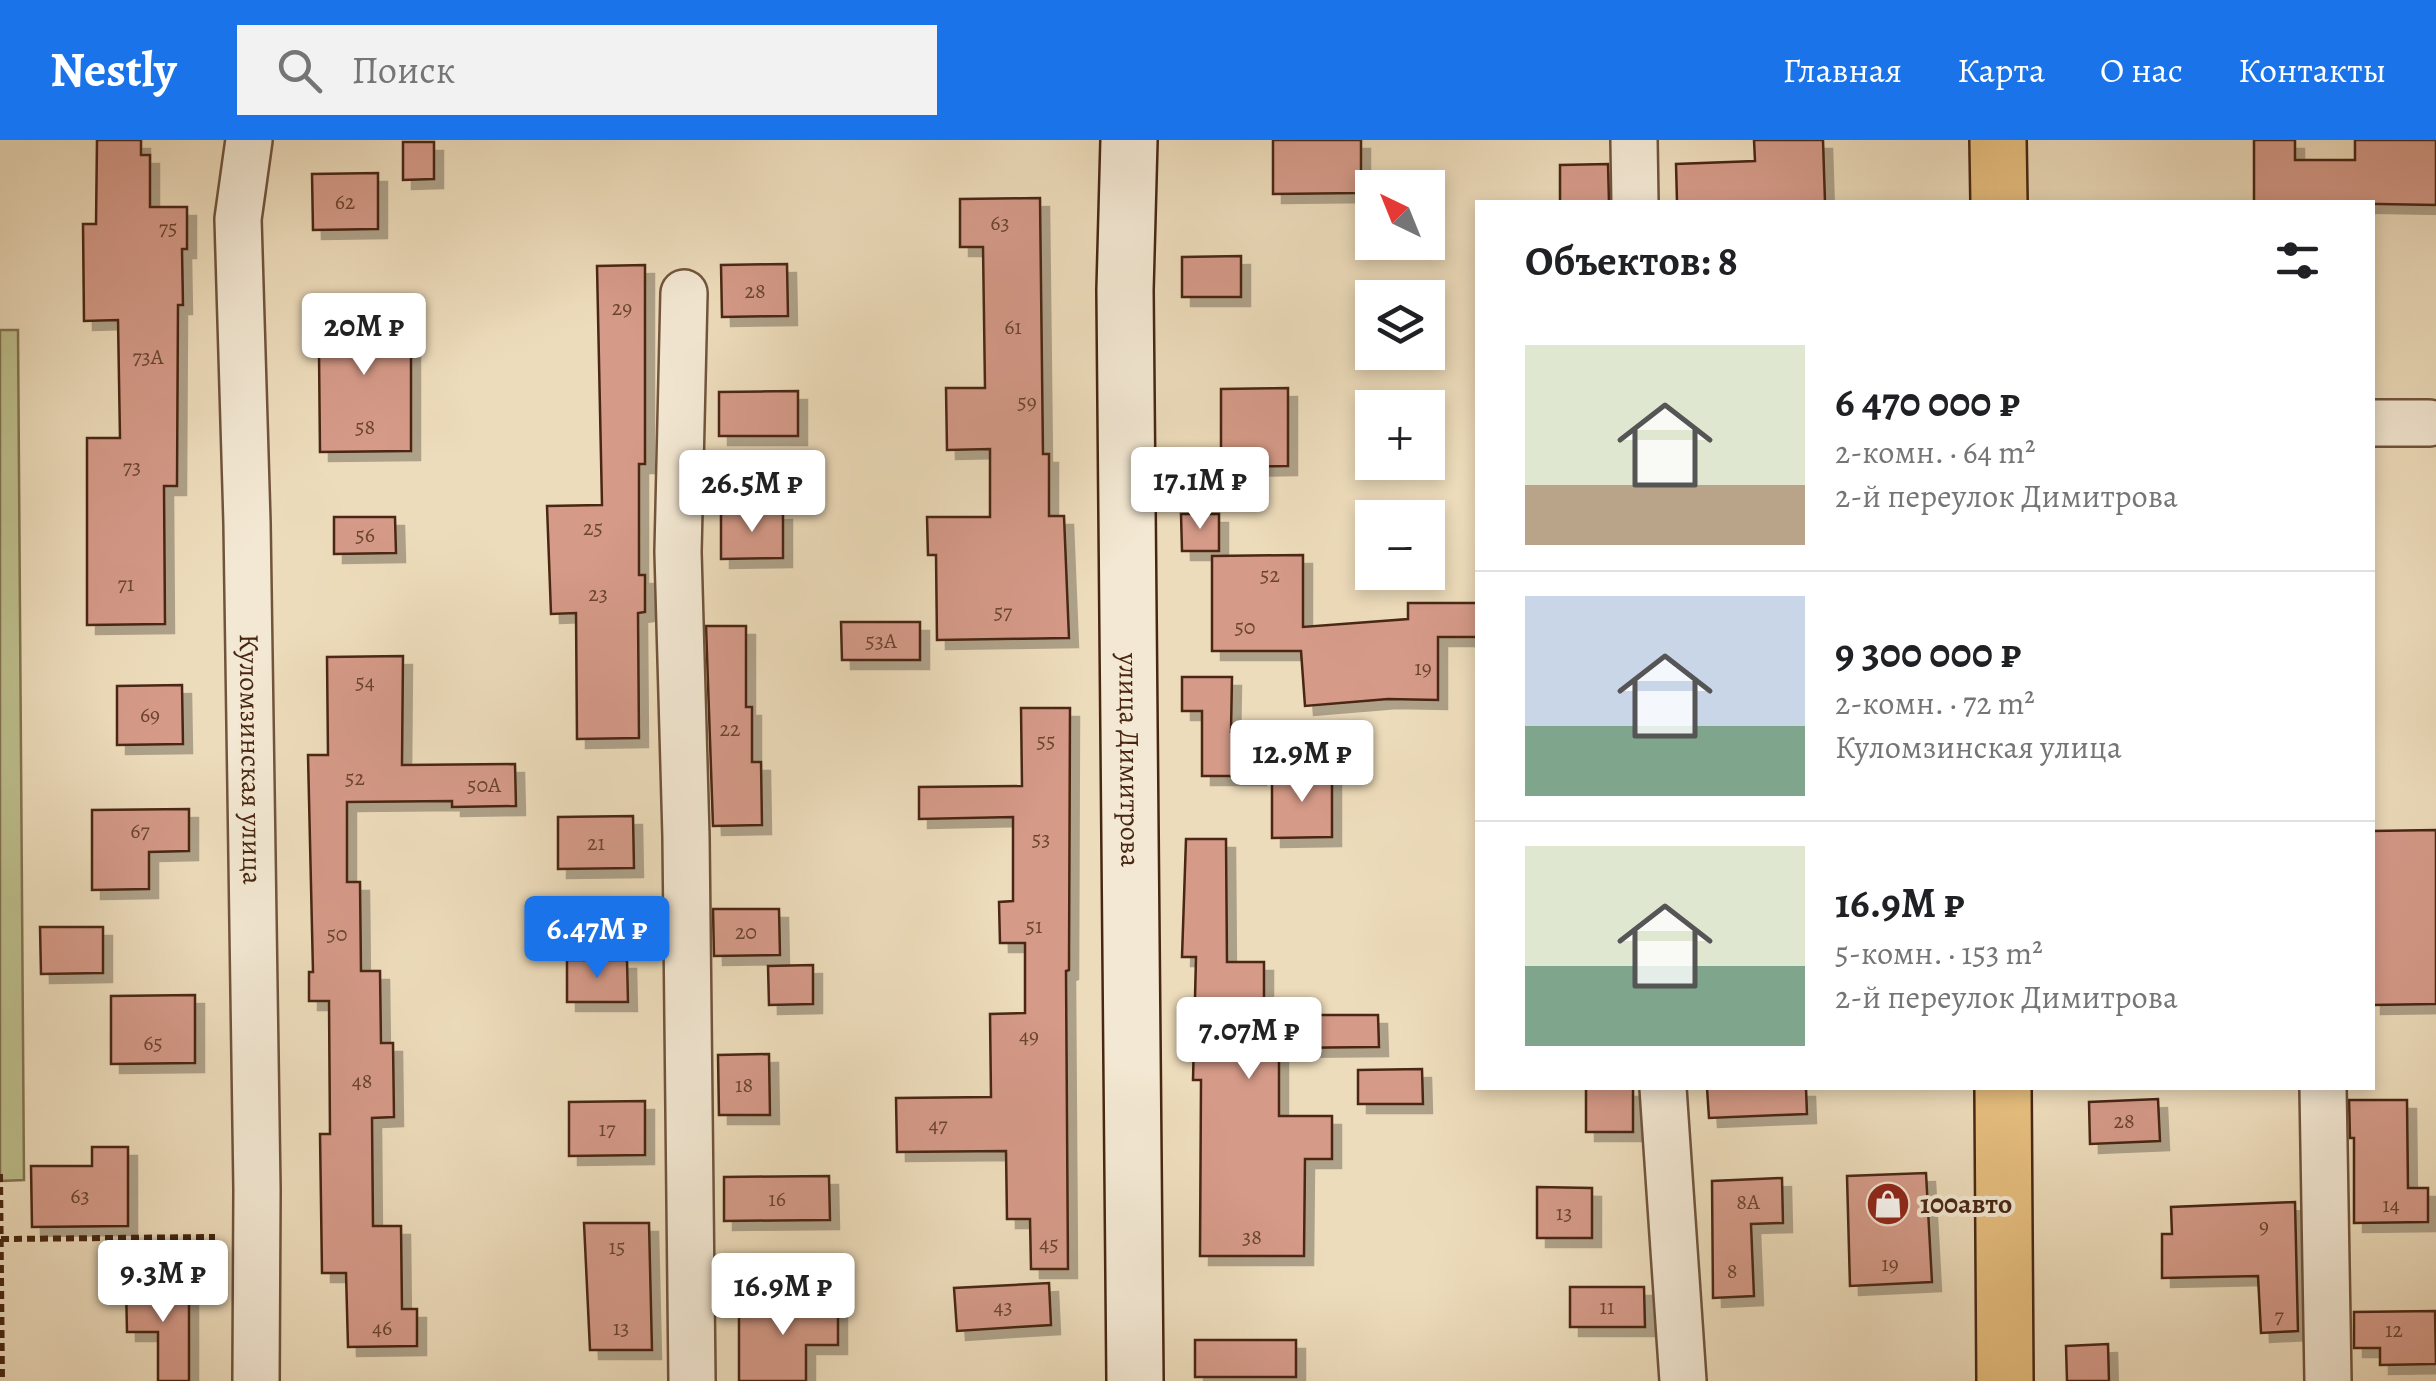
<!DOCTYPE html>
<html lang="ru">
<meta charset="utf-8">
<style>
:root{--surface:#fff;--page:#f2f2f2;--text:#202124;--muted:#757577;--line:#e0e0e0;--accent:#1a73e8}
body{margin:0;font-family:Alegreya,serif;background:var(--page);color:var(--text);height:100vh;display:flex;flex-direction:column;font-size:38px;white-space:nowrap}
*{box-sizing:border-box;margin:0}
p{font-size:32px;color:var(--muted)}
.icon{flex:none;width:55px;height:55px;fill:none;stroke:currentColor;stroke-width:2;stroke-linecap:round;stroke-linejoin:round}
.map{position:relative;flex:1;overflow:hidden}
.panel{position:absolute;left:1475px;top:60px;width:900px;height:890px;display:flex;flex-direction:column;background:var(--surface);border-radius:0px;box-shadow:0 5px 15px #0003}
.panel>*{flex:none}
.needle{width:65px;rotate:317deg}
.buttons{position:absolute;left:1355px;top:30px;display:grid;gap:20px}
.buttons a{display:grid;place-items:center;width:90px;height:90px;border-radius:0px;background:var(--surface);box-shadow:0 5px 15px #0003;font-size:50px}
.price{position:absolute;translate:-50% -85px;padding:0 22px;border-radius:10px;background:#fff;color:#222;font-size:32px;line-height:65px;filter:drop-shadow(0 2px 5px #0008)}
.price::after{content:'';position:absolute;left:50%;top:60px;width:30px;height:22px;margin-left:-15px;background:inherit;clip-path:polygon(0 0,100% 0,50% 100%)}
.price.active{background:var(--accent);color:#fff}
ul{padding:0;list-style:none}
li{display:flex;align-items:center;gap:30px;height:250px;padding:0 50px}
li+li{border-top:2px solid var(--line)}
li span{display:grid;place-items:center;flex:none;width:280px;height:200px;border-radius:0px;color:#555}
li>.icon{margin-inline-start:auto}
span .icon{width:120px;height:120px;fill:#fffc;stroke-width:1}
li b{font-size:42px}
h2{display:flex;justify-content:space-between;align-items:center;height:120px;padding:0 50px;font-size:42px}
header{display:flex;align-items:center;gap:60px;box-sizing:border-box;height:140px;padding:0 50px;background:var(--accent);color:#fff}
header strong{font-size:48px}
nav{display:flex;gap:55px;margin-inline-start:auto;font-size:35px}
.search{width:700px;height:90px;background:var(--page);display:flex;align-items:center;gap:25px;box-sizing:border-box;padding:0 35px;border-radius:0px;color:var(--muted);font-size:38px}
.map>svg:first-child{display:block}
.green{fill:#bdbf8d;stroke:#827350;stroke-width:2.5}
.building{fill:#d59a88;stroke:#482712;stroke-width:2.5;filter:url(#shadow)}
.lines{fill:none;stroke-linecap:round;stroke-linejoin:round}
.minor-casing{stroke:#71543c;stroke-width:50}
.secondary-casing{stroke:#482712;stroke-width:60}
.primary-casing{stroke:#482712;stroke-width:60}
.path{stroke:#482712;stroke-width:6;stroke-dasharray:8 5;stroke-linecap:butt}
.minor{stroke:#f3e8d3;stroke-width:45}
.secondary{stroke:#f3e8d3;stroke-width:55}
.primary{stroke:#e6be7e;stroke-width:55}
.labels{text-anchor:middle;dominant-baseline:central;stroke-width:8;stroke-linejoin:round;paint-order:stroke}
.number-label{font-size:22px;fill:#6b4430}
.street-label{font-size:28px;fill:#482712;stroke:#f3e8d3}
.poi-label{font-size:28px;font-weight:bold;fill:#482712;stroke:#f3e8d3;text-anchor:start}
</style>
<header>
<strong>Nestly</strong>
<div class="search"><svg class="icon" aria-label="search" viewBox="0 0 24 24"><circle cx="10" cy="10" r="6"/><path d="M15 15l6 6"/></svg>Поиск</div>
<nav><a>Главная</a><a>Карта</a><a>О нас</a><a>Контакты</a></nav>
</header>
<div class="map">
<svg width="2436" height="1241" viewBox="0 0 2436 1241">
<defs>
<filter id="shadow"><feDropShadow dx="9" dy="9" stdDeviation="0" flood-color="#0004"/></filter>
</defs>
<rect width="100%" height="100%" fill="#eddcbb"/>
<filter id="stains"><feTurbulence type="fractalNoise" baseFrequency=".002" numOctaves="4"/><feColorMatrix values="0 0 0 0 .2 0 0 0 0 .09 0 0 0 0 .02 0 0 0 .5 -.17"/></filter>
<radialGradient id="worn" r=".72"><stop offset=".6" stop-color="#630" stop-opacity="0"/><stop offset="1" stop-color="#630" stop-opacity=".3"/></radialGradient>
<polygon class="green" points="0,190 18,190 24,1040 0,1041"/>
<g class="building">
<polygon points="97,0 141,0 141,15 150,15 150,67 187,67 187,109 182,109 183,165 178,165 177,346 164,346 165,484 87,485 87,298 120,298 118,180 84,181 83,84 96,84"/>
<polygon points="1273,0 1361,0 1361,53 1273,54"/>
<polygon points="1754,0 1823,0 1825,62 1677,62 1676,24 1755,21"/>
<polygon points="2254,0 2295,0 2295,20 2355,20 2355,0 2436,0 2436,65 2254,62"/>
<polygon points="403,2 434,2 434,39 403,40"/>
<polygon points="1608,24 1609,62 1560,62 1560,25"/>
<polygon points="378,33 378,89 313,90 312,34"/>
<polygon points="1040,58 1043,314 1049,314 1049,376 1064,376 1069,498 937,500 936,415 928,415 927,377 990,377 990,309 947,310 946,248 985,248 983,107 960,107 960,59"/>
<polygon points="1241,116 1241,157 1182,157 1182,117"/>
<polygon points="787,124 788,176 722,177 721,125"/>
<polygon points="645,125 645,324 639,324 639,435 645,435 645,472 638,473 639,598 577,599 576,473 551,474 547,366 602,365 597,126"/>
<polygon points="411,167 411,311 320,312 319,213 312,213 312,168"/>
<polygon points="1288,248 1288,326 1221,327 1221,249"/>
<polygon points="798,251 798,296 719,296 719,252"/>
<polygon points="783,371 783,418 721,419 721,372"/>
<polygon points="1181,374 1219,374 1219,411 1182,411"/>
<polygon points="334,377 395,377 396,413 334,414"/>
<polygon points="1303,415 1303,487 1408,479 1408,463 1478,463 1478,497 1438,497 1438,560 1388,559 1305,566 1301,511 1212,511 1212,416"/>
<polygon points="841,482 920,482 920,520 842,520"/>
<polygon points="706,486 746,486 746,567 752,567 752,622 761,622 762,685 713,686"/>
<polygon points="403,516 402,625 515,624 516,666 452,667 452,661 347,662 347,742 360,742 361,831 380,831 381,903 393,903 394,977 372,978 373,1086 401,1086 402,1169 417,1169 417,1206 348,1207 346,1133 322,1133 320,994 330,994 329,861 309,861 309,832 313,832 308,615 328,615 327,517"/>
<polygon points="1182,537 1232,537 1231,592 1257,592 1257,636 1202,636 1202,571 1182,571"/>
<polygon points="182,545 183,604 117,605 117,546"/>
<polygon points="1021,568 1070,568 1069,830 1066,831 1068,1129 1031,1129 1030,1079 1007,1079 1006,1011 897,1012 896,958 991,957 990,874 1025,873 1025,803 1000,803 999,762 1013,761 1013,677 919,679 919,647 1022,646"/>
<polygon points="1272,632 1332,632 1332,697 1272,698"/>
<polygon points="189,669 189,711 149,712 149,749 92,750 92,670"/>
<polygon points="633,676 634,728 558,729 558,677"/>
<polygon points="2436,690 2436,864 2372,865 2372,691"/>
<polygon points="1186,699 1226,699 1227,822 1264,822 1264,875 1378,875 1379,907 1279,908 1279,976 1332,976 1332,1019 1305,1019 1304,1116 1200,1116 1201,940 1193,940 1196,817 1182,817"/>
<polygon points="713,769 779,769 780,815 714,816"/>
<polygon points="40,787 103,787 103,833 41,834"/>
<polygon points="567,820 627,820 628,862 567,862"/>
<polygon points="813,825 813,864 769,865 768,826"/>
<polygon points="195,855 195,923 111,924 111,856"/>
<polygon points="769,914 770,975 719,975 718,915"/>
<polygon points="1422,929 1423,964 1358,964 1358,930"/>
<rect x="1586" y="948" width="47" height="44"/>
<polygon points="1707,948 1806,948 1807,974 1709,978"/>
<polygon points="2158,959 2160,1001 2090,1004 2089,962"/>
<polygon points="2349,960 2407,960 2408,1048 2428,1048 2428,1082 2354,1083 2354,998 2350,998"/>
<polygon points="645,961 645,1015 569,1016 569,962"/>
<polygon points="92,1007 128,1007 128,1086 32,1087 31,1026 92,1026"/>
<polygon points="1926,1033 1932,1142 1850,1146 1847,1036"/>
<polygon points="829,1036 830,1080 724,1081 724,1037"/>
<polygon points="1782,1038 1783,1083 1751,1084 1754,1156 1713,1158 1712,1041"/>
<polygon points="1537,1047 1592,1048 1592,1098 1537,1098"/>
<polygon points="2295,1062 2298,1191 2261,1193 2258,1136 2162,1138 2162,1094 2172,1094 2171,1067"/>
<polygon points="584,1083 649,1083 652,1210 590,1210"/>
<polygon points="1049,1143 1051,1185 957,1191 954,1148"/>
<polygon points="189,1144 189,1241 158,1241 158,1192 127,1192 126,1145"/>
<polygon points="1570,1147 1644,1147 1645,1187 1570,1187"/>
<polygon points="838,1162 838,1205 806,1205 806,1241 739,1241 739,1163"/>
<polygon points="2435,1171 2436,1224 2380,1225 2380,1208 2354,1208 2354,1172"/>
<rect x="1195" y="1200" width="101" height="37"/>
<polygon points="2108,1204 2109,1241 2067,1241 2066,1206"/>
</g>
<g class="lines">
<g class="minor-casing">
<g id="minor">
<path id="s1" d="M249,0l-11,79 9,304 10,667 -1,191"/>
<polyline points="1634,0 1635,62"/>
<polyline points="684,153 678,412 686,697 692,1241"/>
<polyline points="2372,283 2429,283"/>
<polyline points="1663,948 1683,1241"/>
<polyline points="2323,948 2328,1241"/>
</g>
</g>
<g class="secondary-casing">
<g id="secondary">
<path id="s2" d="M1129,0l-4,150 10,1091"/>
</g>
</g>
<g class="primary-casing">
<g id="primary">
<polyline points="1998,0 1999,62"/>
<polyline points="2003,948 2005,1241"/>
</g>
</g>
<g class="path">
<polyline points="0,1034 2,1241"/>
<polyline points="1,1099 215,1097"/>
</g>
<use href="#minor" class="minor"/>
<use href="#secondary" class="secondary"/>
<use href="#primary" class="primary"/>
</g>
<defs>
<g id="shop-disc" transform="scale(2.25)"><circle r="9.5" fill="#8f2418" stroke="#f3e8d3"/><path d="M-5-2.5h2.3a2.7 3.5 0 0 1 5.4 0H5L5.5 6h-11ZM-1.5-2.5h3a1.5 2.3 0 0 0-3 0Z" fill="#fff"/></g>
</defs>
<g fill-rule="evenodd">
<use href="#shop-disc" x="1888" y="1064"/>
</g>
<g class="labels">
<g class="number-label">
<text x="345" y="62">62</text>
<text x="1000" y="83">63</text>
<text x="168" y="88">75</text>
<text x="755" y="151">28</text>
<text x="622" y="168">29</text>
<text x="1013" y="187">61</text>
<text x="148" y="217">73А</text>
<text x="1027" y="262">59</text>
<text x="365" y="287">58</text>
<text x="132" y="327">73</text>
<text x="593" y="388">25</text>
<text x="365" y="395">56</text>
<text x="1270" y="435">52</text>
<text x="126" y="444">71</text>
<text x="598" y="454">23</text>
<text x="1003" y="472">57</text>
<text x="1245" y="487">50</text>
<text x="881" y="501">53А</text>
<text x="1423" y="528">19</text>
<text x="365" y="542">54</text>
<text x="150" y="575">69</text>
<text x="730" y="589">22</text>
<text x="1046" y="601">55</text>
<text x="355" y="638">52</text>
<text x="484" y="645">50А</text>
<text x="140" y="691">67</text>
<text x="1041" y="699">53</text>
<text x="596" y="703">21</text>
<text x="1034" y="786">51</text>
<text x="746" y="792">20</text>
<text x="337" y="794">50</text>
<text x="1029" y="896">49</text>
<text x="153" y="903">65</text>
<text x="362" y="941">48</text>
<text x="744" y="945">18</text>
<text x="2124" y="981">28</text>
<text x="938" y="985">47</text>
<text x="607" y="989">17</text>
<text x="80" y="1056">63</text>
<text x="777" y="1059">16</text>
<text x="1748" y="1062">8А</text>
<text x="2391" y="1065">14</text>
<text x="1564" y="1073">13</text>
<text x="2264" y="1086">9</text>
<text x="1252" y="1097">38</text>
<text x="1049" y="1104">45</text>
<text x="617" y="1107">15</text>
<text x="1890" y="1124">19</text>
<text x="1732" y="1131">8</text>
<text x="1003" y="1167">43</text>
<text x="1607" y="1167">11</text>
<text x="2279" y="1176">7</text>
<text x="382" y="1188">46</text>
<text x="621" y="1188">13</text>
<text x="2394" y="1190">12</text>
</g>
<g class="street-label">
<text stroke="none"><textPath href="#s1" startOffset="620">Куломзинская улица</textPath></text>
<text stroke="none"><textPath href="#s2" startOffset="620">улица Димитрова</textPath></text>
</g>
<g class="poi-label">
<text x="1920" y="1064">100авто</text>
</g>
</g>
<rect width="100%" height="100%" filter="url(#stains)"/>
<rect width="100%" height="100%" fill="url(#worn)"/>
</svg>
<div class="buttons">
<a><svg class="needle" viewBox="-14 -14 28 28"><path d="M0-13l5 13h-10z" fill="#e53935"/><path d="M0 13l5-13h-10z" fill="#757577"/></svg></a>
<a><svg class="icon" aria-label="layers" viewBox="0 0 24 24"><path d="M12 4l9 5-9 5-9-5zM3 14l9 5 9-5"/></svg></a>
<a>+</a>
<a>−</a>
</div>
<b class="price" style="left:364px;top:238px">20M ₽</b>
<b class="price" style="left:1200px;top:392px">17.1M ₽</b>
<b class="price" style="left:752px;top:395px">26.5M ₽</b>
<b class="price" style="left:1302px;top:665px">12.9M ₽</b>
<b class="price active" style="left:597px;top:841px">6.47M ₽</b>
<b class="price" style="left:1249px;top:942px">7.07M ₽</b>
<b class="price" style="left:163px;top:1185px">9.3M ₽</b>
<b class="price" style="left:783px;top:1198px">16.9M ₽</b>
<section class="panel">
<h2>Объектов: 8<svg class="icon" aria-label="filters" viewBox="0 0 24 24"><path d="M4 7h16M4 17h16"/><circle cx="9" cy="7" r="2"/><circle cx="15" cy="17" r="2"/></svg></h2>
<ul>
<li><span style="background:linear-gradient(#dfe7d0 70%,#b9a48a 0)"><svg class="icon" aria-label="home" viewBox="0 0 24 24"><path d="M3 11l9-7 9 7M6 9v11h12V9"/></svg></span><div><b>6 470 000 ₽</b><p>2-комн. · 64 m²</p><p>2-й переулок Димитрова</p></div></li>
<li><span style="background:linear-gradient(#c9d6e8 65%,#7fa58c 0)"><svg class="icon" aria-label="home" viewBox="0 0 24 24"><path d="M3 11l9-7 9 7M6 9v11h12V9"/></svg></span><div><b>9 300 000 ₽</b><p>2-комн. · 72 m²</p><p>Куломзинская улица</p></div></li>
<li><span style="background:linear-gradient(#dfe7d0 60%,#7fa58c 0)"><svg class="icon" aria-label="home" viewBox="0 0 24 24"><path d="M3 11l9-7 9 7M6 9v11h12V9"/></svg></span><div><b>16.9M ₽</b><p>5-комн. · 153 m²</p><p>2-й переулок Димитрова</p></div></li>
</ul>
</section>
</div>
